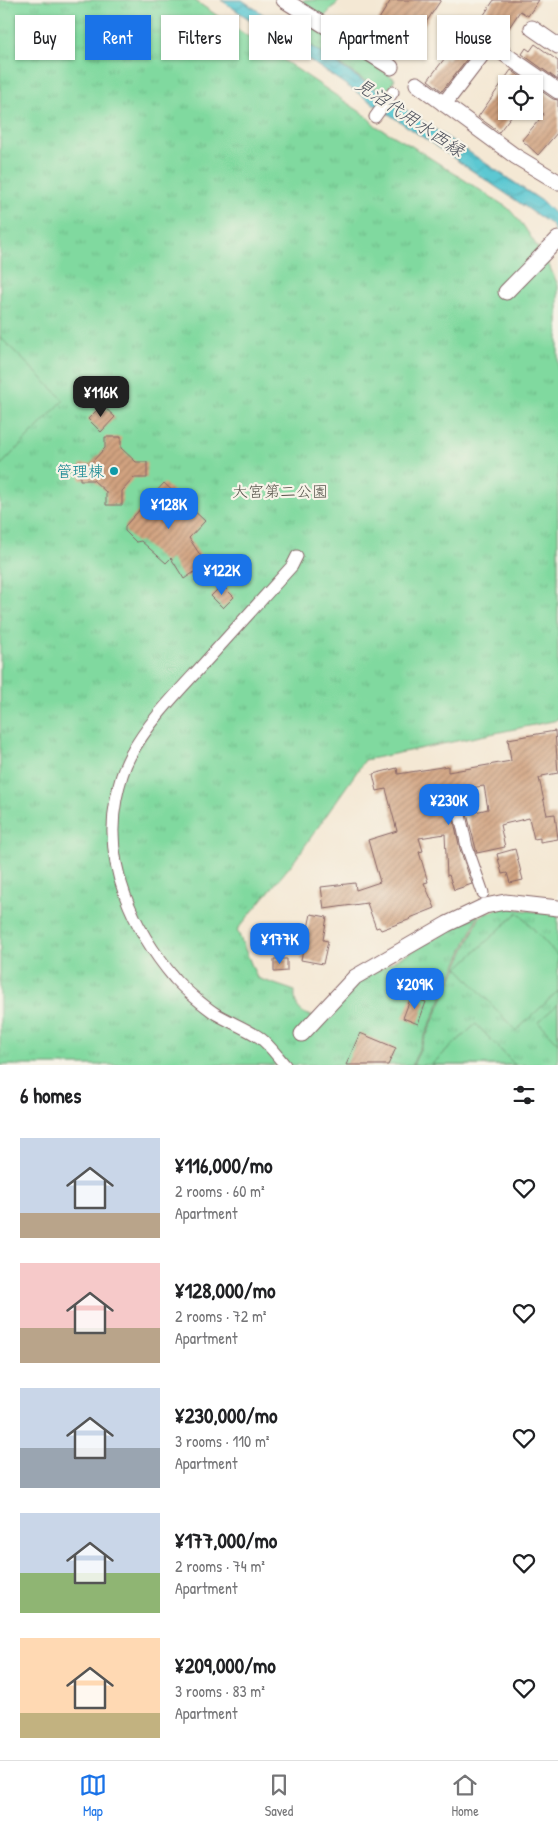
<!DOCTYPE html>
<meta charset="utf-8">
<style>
:root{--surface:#fff;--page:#f6f6f6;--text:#202124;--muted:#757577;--line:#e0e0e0;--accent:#1a73e8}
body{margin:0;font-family:"Patrick Hand","Klee One",sans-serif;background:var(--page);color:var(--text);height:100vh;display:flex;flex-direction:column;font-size:19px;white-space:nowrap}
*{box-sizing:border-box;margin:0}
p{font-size:16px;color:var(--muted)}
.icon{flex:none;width:28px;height:28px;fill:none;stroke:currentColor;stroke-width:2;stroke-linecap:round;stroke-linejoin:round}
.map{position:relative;height:1065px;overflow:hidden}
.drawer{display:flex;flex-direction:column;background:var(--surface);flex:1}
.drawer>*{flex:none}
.top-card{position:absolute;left:15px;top:15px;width:529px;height:45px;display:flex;gap:10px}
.tools{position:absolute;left:498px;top:75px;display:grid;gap:10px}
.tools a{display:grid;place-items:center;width:45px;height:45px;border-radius:0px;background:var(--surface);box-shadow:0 1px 4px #0004;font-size:25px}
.price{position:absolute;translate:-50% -42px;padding:0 11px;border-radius:10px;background:var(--accent);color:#fff;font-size:16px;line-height:32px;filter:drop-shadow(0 1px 2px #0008)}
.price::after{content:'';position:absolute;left:50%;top:30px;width:15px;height:11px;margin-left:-8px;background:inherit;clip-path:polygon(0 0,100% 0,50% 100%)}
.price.current{background:#222;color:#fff}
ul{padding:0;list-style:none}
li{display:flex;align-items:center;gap:15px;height:125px;padding:0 20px}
li span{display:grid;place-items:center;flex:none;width:140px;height:100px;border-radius:0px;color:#555}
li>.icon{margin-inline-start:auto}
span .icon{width:60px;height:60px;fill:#fffc;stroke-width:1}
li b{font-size:21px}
h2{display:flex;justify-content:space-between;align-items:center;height:60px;padding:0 20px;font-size:21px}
.pill{padding:0 18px;border-radius:0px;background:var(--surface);box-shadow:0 1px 4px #0004;font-size:18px;line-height:45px}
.pill.current{background:var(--accent);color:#fff}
.tabs{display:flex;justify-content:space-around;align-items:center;height:70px;border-top:1px solid var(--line);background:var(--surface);font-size:14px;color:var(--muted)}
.tabs a{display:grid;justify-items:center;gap:2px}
.tabs .current{color:var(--accent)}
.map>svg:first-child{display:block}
.grass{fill:url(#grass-tufts);stroke:#657c65}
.garden{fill:#80d99f;stroke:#657c65}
.water{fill:url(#water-waves);stroke:#52747e}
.building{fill:url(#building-hatch)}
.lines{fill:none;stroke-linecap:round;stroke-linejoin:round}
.pedestrian-casing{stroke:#866566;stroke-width:13}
.minor-casing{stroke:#866566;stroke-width:17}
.pedestrian{stroke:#fff;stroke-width:11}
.minor{stroke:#fff;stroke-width:15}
.culture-dot{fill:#0f9aa8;stroke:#f7f3e8;stroke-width:2}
.labels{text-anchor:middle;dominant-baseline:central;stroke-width:4.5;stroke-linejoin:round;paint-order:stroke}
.culture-label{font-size:16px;fill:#0d838f;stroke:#f7f3e8;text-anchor:end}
.park-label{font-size:16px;fill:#5a574e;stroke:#f7f3e8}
.water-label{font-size:18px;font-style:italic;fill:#4f525d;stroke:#f7f3e8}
</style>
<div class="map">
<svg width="558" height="1065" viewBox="0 0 558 1065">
<defs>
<pattern id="grass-tufts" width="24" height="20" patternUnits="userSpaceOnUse" patternTransform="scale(1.25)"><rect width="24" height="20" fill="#80d99f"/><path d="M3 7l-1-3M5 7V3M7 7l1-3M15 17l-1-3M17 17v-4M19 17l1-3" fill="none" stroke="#70ba89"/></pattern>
<pattern id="water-waves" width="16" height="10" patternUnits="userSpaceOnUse" patternTransform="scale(1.25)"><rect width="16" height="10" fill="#5bc8d2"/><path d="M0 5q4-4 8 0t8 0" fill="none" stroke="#51abb4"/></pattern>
<pattern id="building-hatch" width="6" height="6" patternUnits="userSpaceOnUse" patternTransform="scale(1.25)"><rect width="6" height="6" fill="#d1a380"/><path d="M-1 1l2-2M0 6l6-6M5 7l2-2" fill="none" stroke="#ac8469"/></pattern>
</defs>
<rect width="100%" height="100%" fill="#f7f3e8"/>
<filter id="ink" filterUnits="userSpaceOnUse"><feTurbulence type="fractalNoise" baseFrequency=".02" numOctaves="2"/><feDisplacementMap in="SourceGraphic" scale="10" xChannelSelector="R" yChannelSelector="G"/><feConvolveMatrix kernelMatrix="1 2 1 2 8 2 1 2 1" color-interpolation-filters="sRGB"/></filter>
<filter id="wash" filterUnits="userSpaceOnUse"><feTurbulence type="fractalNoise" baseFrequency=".0096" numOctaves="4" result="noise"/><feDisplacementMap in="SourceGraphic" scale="20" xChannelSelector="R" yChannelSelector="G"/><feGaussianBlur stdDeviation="1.12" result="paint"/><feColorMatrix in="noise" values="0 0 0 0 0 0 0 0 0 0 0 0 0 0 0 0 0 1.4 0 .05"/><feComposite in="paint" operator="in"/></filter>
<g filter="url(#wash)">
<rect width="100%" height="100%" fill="#f4e8d4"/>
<g class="grass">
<path d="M0,0h194l171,115 11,11 34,19 98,63 15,17 15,23v2l10,13 10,22v435l-193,40 -70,100 -58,70 20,48 38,13c-1,14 4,23 19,25l46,-36 119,-66 -67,151h-412z"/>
<polygon points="304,0 340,0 324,17 301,3"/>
<polygon points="296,14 395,79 385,94 286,29"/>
<polygon points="502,907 558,915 558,1065 413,1065 480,916"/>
</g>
<g class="garden">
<polygon points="0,337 64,400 0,466"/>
<polygon points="518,912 558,956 558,991 516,1031 458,968"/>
<polygon points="558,1004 558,1043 538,1022"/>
<polygon points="476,1024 515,1065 431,1065"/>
</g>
<polygon class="water" points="221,0 242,0 542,201 558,217 558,237 552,225"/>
<g id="blocks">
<g class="building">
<polygon points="391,0 441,0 408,49 374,27"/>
<polygon points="494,0 539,0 528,16 520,11 501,40 491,35 483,38 442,91 428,80 445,58 448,60 471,26 475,28"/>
<polygon points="535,44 558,61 558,80 522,54 526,48 530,51"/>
<polygon points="511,70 531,84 506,84 506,111 515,111 499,132 478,117"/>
<polygon points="534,86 553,99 558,100 558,132 538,155 522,140 544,114 534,107"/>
<polygon points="102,405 115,417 101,432 88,419"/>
<polygon points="105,437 121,437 121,448 136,462 147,462 147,478 134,478 122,491 122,505 106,505 106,492 93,480 80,480 80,464 90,464 105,448"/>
<polygon points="164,483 177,495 182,496 191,504 190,507 205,521 189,538 206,564 184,579 171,558 166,563 141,541 136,542 125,531 125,526"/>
<polygon points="222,585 234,597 223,608 211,596"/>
<polygon points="555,731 558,773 542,776 542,778 539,778 547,815 555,814 558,839 540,842 540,838 534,839 529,818 500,825 505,847 477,853 467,814 488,809 484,786 454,790 449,794 449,799 460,849 472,884 454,890 449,875 447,876 445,834 419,838 423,851 419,852 428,882 424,883 435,908 410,918 411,919 381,930 379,927 376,928 367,903 324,909 321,887 355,883 356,890 380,882 368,840 397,831 386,789 377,791 373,774 397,768 398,774 448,766 448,772 511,761 508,739"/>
<polygon points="515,849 523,880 510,883 507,873 502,874 497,854"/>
<polygon points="311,914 327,917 323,940 328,941 323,964 301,960"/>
<polygon points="274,959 287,959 287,971 274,972"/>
<polygon points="411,997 426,1002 418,1024 403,1018"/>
<polygon points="360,1033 396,1048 388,1065 346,1065"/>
</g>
</g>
</g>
<g filter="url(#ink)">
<use href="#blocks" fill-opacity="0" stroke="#866566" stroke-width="1"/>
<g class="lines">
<g class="pedestrian-casing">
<g id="pedestrian">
<polyline points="375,117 393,92"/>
<polyline points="456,797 467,847 483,893"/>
<path d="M285,1065c-8,-9 -16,-21 -26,-28 -14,-9 -29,-15 -43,-23 -12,-8 -31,-24 -41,-35 -42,-50 -72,-114 -59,-180 3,-15 7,-30 14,-43 17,-32 44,-60 68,-86 32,-35 63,-70 94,-104l5,-10"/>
</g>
</g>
<g class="minor-casing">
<g id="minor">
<polyline points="284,0 391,67"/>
<polyline points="532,28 558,46"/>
<polyline points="417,84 515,156 558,182"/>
<polyline points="444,104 490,44 558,91"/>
<polyline points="506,292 558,239"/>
<polyline points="302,1034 355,977 447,924 485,906 505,902 558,908"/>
</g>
</g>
<use href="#pedestrian" class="pedestrian"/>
<use href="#minor" class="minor"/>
</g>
</g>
<circle class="culture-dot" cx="114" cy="471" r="5"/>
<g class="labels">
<g class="culture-label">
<text x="104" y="471">管理棟</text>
</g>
<g class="park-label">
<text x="280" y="491">大宮第二公園</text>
</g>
<g class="water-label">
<text transform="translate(410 117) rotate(34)">見沼代用水西縁</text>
</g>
</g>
</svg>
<div class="tools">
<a><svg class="icon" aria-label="locate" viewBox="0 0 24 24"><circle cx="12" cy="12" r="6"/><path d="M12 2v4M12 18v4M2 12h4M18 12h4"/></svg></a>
</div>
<b class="price current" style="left:101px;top:418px">¥116K</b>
<b class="price" style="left:169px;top:530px">¥128K</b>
<b class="price" style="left:222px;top:596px">¥122K</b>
<b class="price" style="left:449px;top:826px">¥230K</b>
<b class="price" style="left:280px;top:965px">¥177K</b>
<b class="price" style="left:415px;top:1010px">¥209K</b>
<div class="top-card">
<a class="pill">Buy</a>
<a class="pill current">Rent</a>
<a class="pill">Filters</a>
<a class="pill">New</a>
<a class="pill">Apartment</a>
<a class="pill">House</a>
</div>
</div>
<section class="drawer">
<h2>6 homes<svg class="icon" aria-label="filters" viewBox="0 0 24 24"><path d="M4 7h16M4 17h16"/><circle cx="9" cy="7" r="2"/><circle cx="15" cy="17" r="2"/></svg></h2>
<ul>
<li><span style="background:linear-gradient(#c9d6e8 75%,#b9a48a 0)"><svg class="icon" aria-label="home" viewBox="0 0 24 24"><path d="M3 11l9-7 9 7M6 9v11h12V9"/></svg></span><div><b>¥116,000/mo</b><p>2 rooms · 60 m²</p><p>Apartment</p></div><svg class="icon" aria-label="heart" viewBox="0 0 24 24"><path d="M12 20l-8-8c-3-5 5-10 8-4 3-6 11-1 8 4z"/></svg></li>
<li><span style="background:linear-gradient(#f6c9c9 65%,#b9a48a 0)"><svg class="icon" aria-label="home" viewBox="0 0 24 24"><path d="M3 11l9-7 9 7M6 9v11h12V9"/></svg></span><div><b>¥128,000/mo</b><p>2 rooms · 72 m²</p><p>Apartment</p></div><svg class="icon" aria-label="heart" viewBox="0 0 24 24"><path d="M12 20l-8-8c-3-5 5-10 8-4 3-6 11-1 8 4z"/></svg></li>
<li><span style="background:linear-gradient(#c9d6e8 60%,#9aa5b1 0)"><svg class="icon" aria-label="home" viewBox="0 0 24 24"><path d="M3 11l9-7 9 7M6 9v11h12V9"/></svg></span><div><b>¥230,000/mo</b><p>3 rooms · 110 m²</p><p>Apartment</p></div><svg class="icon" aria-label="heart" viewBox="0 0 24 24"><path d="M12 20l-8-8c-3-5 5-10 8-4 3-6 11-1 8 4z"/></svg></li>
<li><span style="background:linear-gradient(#c9d6e8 60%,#8fb573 0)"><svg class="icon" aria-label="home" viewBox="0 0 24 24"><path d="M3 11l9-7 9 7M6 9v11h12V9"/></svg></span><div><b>¥177,000/mo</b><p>2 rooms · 74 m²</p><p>Apartment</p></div><svg class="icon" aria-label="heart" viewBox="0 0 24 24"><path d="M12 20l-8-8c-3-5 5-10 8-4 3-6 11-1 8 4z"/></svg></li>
<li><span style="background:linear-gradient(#ffd9b3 75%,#c2b280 0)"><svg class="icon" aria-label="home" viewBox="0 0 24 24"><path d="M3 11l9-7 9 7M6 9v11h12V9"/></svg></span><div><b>¥209,000/mo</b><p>3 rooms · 83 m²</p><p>Apartment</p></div><svg class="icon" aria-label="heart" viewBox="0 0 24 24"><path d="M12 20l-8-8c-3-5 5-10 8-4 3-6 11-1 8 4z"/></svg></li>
</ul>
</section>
<nav class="tabs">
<a class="current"><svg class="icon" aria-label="map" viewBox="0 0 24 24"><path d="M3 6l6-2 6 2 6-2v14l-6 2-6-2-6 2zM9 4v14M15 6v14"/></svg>Map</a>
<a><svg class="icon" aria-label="saved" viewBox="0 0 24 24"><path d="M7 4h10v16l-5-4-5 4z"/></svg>Saved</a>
<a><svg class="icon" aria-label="home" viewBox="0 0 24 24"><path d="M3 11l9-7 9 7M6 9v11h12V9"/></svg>Home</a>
</nav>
